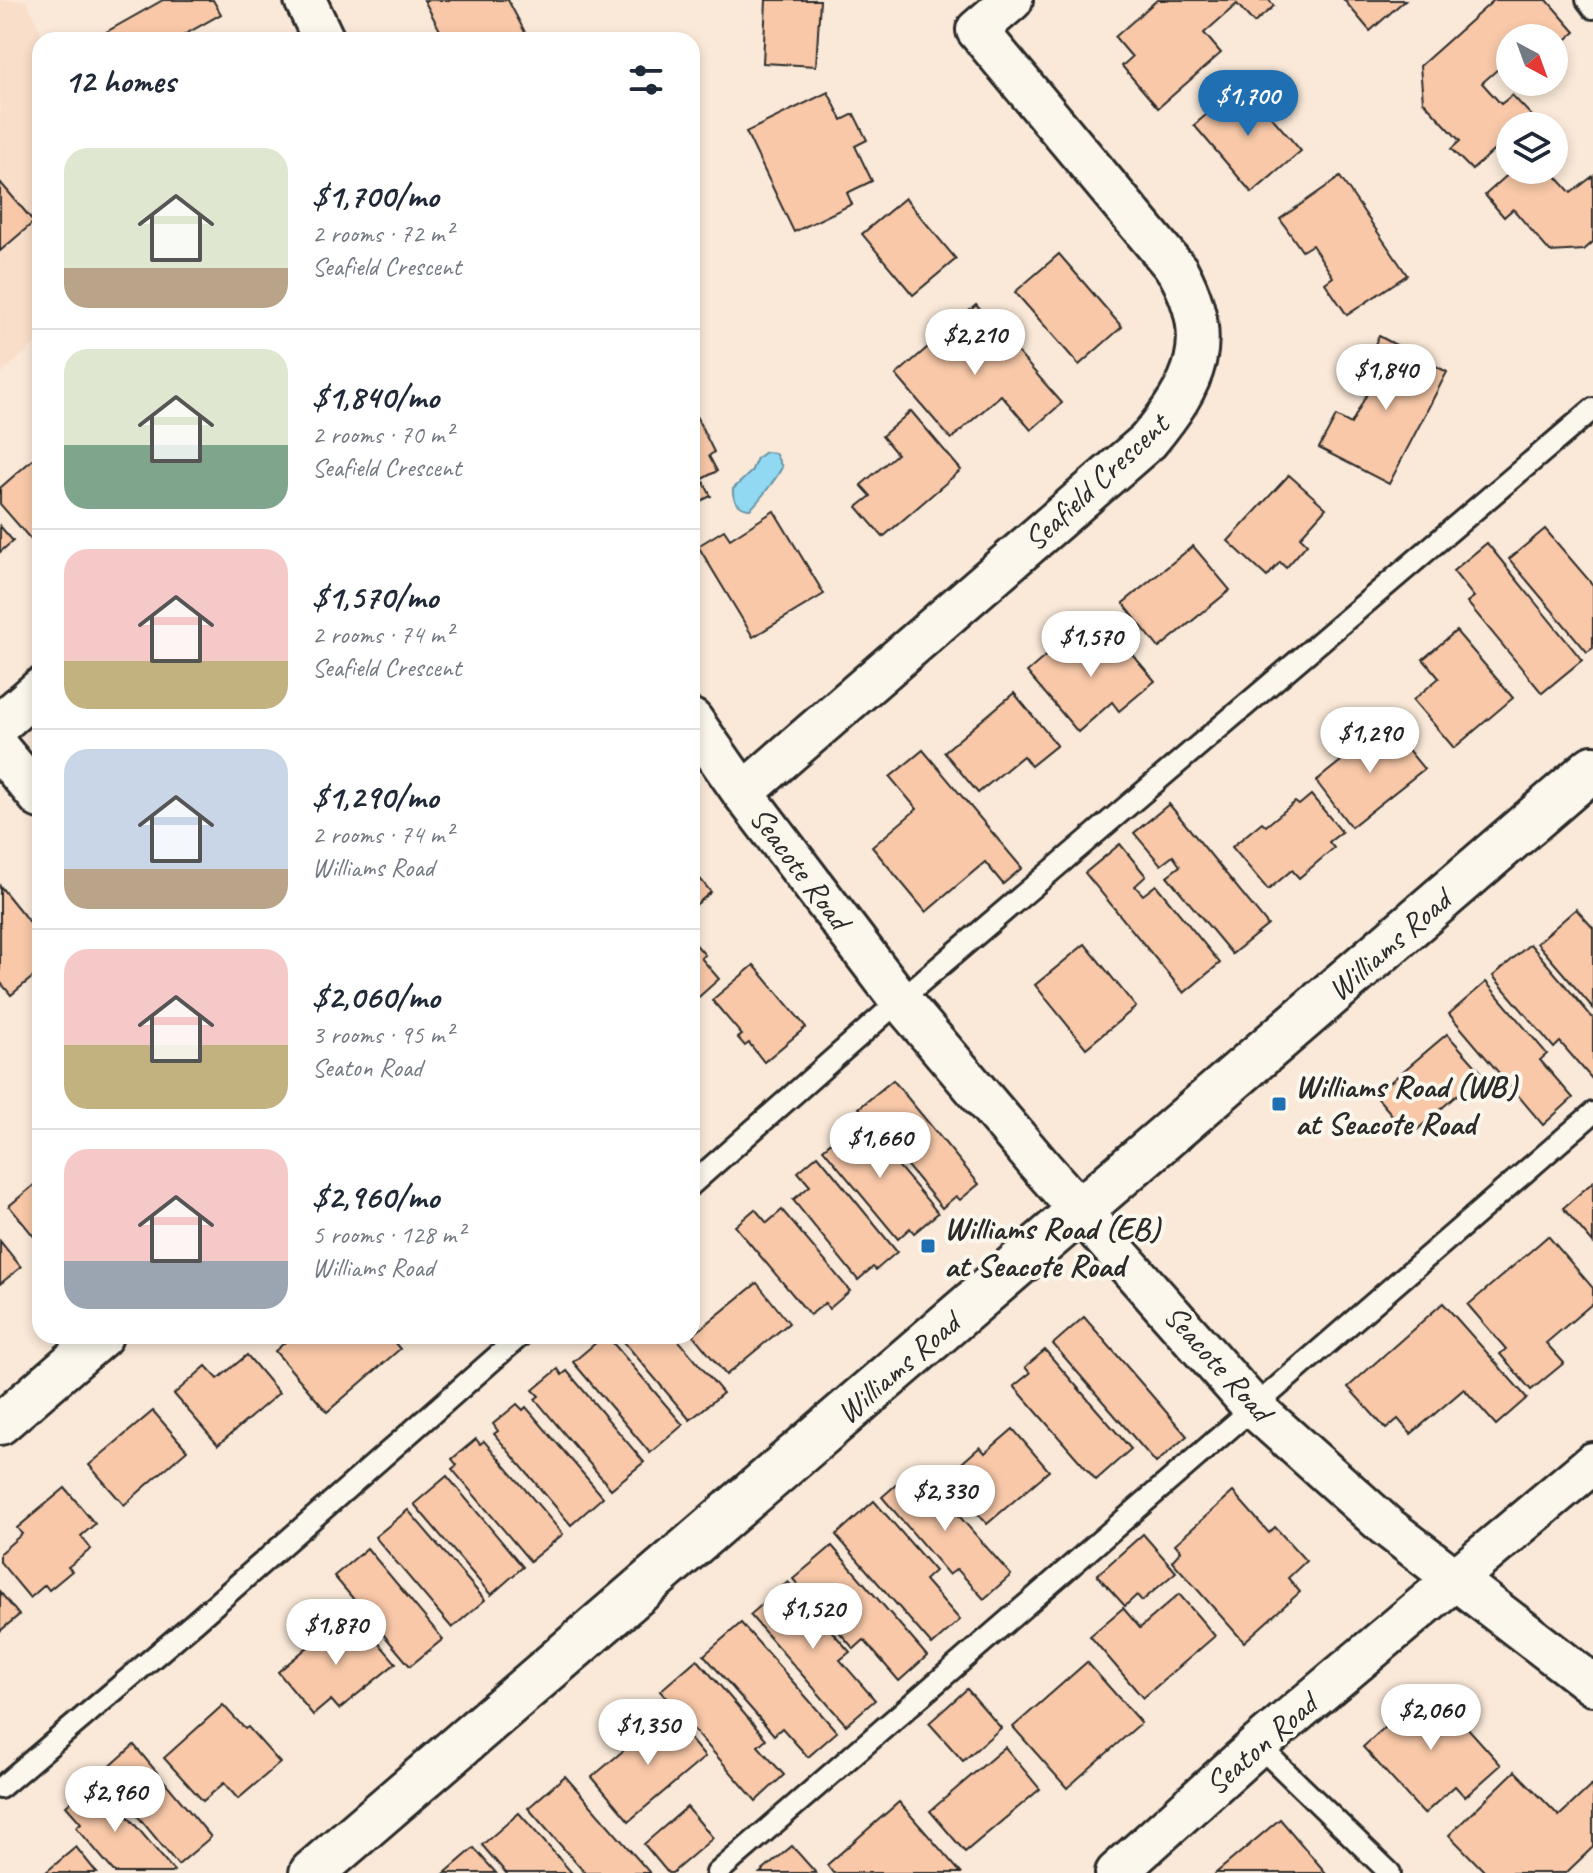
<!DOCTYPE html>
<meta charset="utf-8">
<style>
:root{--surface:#fff;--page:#f6f6f7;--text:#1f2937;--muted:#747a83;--line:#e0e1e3;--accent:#1f6fb2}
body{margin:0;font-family:Caveat,sans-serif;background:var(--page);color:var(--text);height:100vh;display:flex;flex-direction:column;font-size:30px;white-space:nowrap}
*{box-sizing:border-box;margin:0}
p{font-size:26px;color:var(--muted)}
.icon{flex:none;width:44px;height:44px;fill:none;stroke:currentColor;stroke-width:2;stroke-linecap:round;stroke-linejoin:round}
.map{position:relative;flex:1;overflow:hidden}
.sheet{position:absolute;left:32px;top:32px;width:668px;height:1312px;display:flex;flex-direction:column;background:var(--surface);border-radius:24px;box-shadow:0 4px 12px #0003}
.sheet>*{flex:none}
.needle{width:52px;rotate:139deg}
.tools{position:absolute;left:1496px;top:24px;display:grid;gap:16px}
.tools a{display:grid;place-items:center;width:72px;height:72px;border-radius:50%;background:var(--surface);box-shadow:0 4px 12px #0003;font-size:40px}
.price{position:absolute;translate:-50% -68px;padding:0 18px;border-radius:28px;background:#fff;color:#222;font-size:26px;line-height:52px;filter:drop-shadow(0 2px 4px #0008)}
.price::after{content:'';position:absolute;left:50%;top:48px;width:24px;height:18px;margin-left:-12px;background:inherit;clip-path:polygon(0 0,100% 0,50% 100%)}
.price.on{background:var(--accent);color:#fff}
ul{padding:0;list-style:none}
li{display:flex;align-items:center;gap:24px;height:200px;padding:0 32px}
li+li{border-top:2px solid var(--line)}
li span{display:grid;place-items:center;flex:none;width:224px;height:160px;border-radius:24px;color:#555}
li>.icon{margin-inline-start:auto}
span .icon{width:96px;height:96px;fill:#fffc;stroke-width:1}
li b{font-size:34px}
h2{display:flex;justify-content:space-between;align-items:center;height:96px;padding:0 32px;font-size:34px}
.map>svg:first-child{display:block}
.built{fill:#f9dfca}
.water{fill:#91d9f3;stroke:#6893a3;stroke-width:2}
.building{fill:#f8c8a8;stroke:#2b2b2b;stroke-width:2}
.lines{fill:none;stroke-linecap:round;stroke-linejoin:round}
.lane-casing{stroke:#2b2b2b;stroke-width:26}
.street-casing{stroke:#2b2b2b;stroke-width:46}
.secondary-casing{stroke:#2b2b2b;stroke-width:50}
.lane{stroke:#fbf7ec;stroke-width:20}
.street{stroke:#fbf7ec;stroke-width:40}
.secondary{stroke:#fbf7ec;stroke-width:44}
.poi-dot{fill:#1f6fb2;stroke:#fbf7ec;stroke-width:3}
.labels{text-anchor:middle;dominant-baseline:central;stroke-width:8;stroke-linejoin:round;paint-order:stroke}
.street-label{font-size:32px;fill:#2b2b2b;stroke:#fbf7ec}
.poi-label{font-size:32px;font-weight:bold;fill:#2b2b2b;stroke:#fbf7ec;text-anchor:start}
</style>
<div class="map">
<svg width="1593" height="1873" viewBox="0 0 1593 1873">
<rect width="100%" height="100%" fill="#fae9d8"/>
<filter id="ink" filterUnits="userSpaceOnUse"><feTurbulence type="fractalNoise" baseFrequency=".0125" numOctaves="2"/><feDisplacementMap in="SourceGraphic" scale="16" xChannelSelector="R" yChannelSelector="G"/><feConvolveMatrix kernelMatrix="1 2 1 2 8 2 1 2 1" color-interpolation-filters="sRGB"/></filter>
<g filter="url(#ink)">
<polygon class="built" points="0,0 26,0 45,40 40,40 40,339 0,375"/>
<path class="water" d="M765,452l10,1 7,14c-4,9 -25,37 -32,42 -11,0 -18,-10 -17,-20l18,-17 6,-14z"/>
<g class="building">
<polygon points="163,0 213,0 221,14 175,40 92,40"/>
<polygon points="424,0 508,0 527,36 520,40 445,40"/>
<polygon points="766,0 820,0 816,66 763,63"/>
<polygon points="1157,0 1269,0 1274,6 1254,23 1237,4 1204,33 1221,53 1158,108 1122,66 1132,57 1115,37"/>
<polygon points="1344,0 1405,0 1370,31"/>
<polygon points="1494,0 1547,0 1575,32 1554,50 1554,38 1510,38 1510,64 1507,61 1482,83 1501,104 1512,95 1532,116 1521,126 1510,126 1510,136 1472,170 1451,149 1460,141 1423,101 1420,66"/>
<polygon points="1243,84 1301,151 1252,193 1194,125"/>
<polygon points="828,92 842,120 854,114 867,140 855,146 872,181 847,193 852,204 794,232 746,132"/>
<polygon points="1554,153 1565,165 1554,174 1571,193 1593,176 1593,242 1584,250 1550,252 1513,209 1504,217 1485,195 1513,170 1554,170"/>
<polygon points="1340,177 1407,275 1347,315 1325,283 1333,277 1312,245 1302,251 1280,219"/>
<polygon points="0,182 34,222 0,251"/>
<polygon points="905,198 956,259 913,295 862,234"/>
<polygon points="1059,254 1122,327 1079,365 1015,292"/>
<polygon points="976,305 1062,403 1031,430 1001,395 951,439 896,375"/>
<polygon points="1379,336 1447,372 1389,484 1319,448 1336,416 1351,424 1377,375 1363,368"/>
<polygon points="692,408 714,452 709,456 717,471 702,479 711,496 692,505"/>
<polygon points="911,411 961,470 883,537 857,507 871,496 861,485 897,454 882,436"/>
<polygon points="40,453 40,550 0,504 0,488"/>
<polygon points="1289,475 1326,508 1300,537 1307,544 1286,568 1280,562 1267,577 1228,541"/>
<polygon points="774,511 824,594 753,637 698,546 724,530 730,539"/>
<polygon points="0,526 13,541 0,552"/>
<polygon points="1545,529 1593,585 1593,648 1587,652 1509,559"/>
<polygon points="1487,543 1582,660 1542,693 1467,602 1474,597 1453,571"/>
<polygon points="1193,546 1230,590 1159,648 1123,603"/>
<polygon points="1111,629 1155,681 1119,711 1112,702 1078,732 1027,672 1064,640 1078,657"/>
<polygon points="1456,631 1513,698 1454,748 1413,700 1439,678 1423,659"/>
<polygon points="1014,693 1057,745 1031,766 1023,756 978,793 944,752"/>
<polygon points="1387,724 1424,769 1351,827 1316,781"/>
<polygon points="923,750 1022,868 1003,884 985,862 926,912 872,847 917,809 890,777"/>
<polygon points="1311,795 1342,832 1329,842 1334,848 1299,878 1292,870 1268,890 1232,847 1262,822 1266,826 1295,802 1299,805"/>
<polygon points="1169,804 1268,925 1232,954 1167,876 1180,866 1173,856 1161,865 1134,833"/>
<polygon points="1120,844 1146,876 1135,886 1143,895 1156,885 1220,963 1184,993 1085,873"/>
<polygon points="692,869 711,892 692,908"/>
<polygon points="0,886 34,928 40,923 40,971 11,995 0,982"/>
<polygon points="1576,909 1593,928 1593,1008 1537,943"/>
<polygon points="692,940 705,955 701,958 719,979 692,1003"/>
<polygon points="1085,944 1136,1007 1086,1048 1035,985"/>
<polygon points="1530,944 1593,1018 1593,1080 1560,1042 1554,1048 1493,976"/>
<polygon points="754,965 806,1027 764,1062 749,1043 745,1046 738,1038 742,1035 712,1000"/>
<polygon points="1486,982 1547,1054 1540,1060 1573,1098 1543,1125 1449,1014"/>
<polygon points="1447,1034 1482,1073 1410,1136 1375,1095"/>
<polygon points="893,1080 979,1184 960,1200 956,1196 942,1208 859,1108"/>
<polygon points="859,1119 938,1213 914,1233 910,1228 898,1239 823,1149"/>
<polygon points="818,1155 897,1252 876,1270 873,1267 858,1280 793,1200 810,1186 798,1172"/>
<polygon points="40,1180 40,1244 9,1206"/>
<polygon points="1593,1182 1593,1243 1563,1208"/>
<polygon points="755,1209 767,1223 782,1210 850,1291 829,1309 825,1303 810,1315 735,1226"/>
<polygon points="1548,1236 1593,1288 1593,1303 1546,1343 1564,1363 1531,1390 1500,1354 1506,1349 1468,1305"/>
<polygon points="0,1241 21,1267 0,1284"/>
<polygon points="757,1283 789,1323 726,1375 693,1335"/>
<polygon points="1443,1303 1527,1398 1496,1425 1464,1389 1411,1434 1398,1419 1386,1429 1348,1387"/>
<polygon points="1084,1317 1187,1436 1156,1463 1053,1344"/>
<polygon points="292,1336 389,1336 400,1349 327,1412 275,1351"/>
<polygon points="604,1336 607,1336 683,1425 650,1453 573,1362"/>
<polygon points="619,1336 675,1336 723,1393 690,1420"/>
<polygon points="1045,1350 1131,1449 1096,1480 1014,1386 1030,1373 1025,1367"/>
<polygon points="247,1355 279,1393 218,1445 174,1394 206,1366 218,1379"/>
<polygon points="558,1369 562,1375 567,1371 644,1462 611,1489 535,1399 539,1396 533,1390"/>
<polygon points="517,1404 523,1410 526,1407 603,1497 571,1525 494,1434 498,1431 493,1424"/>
<polygon points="153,1411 187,1450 124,1505 89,1465"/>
<polygon points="1013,1429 1049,1471 987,1524 946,1477 980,1447 985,1453"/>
<polygon points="476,1439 480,1444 484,1441 563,1534 530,1561 452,1469 457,1465 452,1459"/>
<polygon points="916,1467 1011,1575 984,1599 957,1569 949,1575 882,1497"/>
<polygon points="447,1476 523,1567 491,1595 414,1504"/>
<polygon points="65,1488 95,1524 81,1536 91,1549 68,1567 72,1571 49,1590 45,1585 30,1598 0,1562 0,1553 22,1534 17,1528"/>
<polygon points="1233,1492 1269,1533 1275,1527 1306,1561 1288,1578 1300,1592 1244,1642 1172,1561 1181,1551 1175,1544"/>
<polygon points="874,1501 935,1571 925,1580 960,1620 932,1645 836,1535"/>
<polygon points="408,1510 485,1600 452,1628 375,1537"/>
<polygon points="1143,1534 1176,1572 1142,1601 1137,1595 1125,1606 1097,1575"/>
<polygon points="832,1546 927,1656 899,1681 864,1640 854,1649 793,1579"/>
<polygon points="367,1548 443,1639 410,1666 334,1576"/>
<polygon points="788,1582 850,1652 840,1660 875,1700 846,1725 750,1615"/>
<polygon points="0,1592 19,1615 0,1631"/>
<polygon points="1179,1594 1215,1636 1143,1698 1090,1636 1123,1608 1140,1628"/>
<polygon points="345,1616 365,1639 371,1634 396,1663 339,1709 331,1700 313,1715 278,1672"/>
<polygon points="741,1623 837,1732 808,1757 782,1728 774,1735 704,1655"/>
<polygon points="697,1659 766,1739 758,1746 784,1775 756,1801 660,1691"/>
<polygon points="1087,1662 1141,1723 1067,1788 1013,1727"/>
<polygon points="1430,1686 1501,1765 1465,1797 1455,1786 1424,1814 1363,1747"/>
<polygon points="967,1689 1001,1728 963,1761 929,1723"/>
<polygon points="223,1705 245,1729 248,1727 280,1763 238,1799 224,1783 203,1801 164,1758"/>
<polygon points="668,1713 705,1757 629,1821 592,1777"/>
<polygon points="134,1745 211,1837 178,1865 117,1791 123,1787 107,1769"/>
<polygon points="1005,1747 1040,1789 965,1852 930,1811"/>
<polygon points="1515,1771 1559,1816 1593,1784 1593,1847 1566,1873 1486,1873 1449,1835"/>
<polygon points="565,1776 650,1873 585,1873 528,1808"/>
<polygon points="97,1780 174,1871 171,1873 115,1873 76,1827 81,1823 66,1806"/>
<polygon points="899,1802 961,1873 833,1873 827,1865"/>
<polygon points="687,1807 713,1838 672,1873 668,1873 644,1844"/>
<polygon points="519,1813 572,1873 506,1873 482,1845"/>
<polygon points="1280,1819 1326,1873 1216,1873"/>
<polygon points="792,1846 816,1873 760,1873"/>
<polygon points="76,1847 97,1873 45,1873"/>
<polygon points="474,1848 496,1873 445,1873"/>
</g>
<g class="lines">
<g class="lane-casing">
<g id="lane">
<polyline points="1587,0 1593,8"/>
<polyline points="692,1184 900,1000 1593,409"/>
<polyline points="1258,1745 1390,1873"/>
<polyline points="0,1788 195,1622 520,1336"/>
<polyline points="717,1873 1593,1113"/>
</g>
</g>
<g class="street-casing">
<g id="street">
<polyline points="305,0 324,40"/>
<polyline points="692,720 743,793 900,1000 1043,1169 1253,1407 1386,1526 1593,1685"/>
<polyline points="0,724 40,689"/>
<polyline points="0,750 40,798"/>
<path d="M743,793l405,-352c48,-58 68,-100 30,-170l-201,-241 35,-30"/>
<polyline points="0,1424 102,1336"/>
<polyline points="1116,1873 1258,1745 1593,1463"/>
</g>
</g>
<g class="secondary-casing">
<polyline id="secondary" points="312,1873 1593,768"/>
</g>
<use href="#lane" class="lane"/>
<use href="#street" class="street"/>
<use href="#secondary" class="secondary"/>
</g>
</g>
<g class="poi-dot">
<rect x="1271" y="1096" width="16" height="16" rx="4"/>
<rect x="920" y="1238" width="16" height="16" rx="4"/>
</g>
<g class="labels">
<g class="street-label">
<text transform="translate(1096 482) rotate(-43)">Seafield Crescent</text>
<text transform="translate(800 868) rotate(53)">Seacote Road</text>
<text transform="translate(1389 945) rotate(-41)">Williams Road</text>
<text transform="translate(1218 1363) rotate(48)">Seacote Road</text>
<text transform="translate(898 1368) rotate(-41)">Williams Road</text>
<text transform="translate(1261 1744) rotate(-41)">Seaton Road</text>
</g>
<g class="poi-label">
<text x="1295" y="1086">Williams Road (WB)<tspan x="1295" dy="37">at Seacote Road</tspan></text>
<text x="944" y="1228">Williams Road (EB)<tspan x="944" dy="37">at Seacote Road</tspan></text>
</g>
</g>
</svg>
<div class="tools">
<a><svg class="needle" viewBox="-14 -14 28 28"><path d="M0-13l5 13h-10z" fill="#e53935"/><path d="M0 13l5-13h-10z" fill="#747a83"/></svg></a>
<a><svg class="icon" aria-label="layers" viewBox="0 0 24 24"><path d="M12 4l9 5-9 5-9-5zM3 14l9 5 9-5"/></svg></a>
</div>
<b class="price on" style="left:1248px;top:138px">$1,700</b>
<b class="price" style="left:975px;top:377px">$2,210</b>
<b class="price" style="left:1386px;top:412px">$1,840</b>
<b class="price" style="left:1091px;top:679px">$1,570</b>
<b class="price" style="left:1370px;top:775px">$1,290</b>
<b class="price" style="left:880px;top:1180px">$1,660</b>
<b class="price" style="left:945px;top:1533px">$2,330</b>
<b class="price" style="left:813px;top:1651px">$1,520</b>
<b class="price" style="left:336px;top:1667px">$1,870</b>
<b class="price" style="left:1431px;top:1752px">$2,060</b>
<b class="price" style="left:648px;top:1767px">$1,350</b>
<b class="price" style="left:115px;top:1834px">$2,960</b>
<section class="sheet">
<h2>12 homes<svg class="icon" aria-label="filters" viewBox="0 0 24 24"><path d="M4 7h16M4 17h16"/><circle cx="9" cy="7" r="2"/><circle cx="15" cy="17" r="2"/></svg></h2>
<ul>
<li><span style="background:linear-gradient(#dfe7d0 75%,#b9a48a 0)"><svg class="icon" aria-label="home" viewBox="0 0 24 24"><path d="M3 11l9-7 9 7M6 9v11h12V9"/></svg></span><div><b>$1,700/mo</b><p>2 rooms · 72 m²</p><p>Seafield Crescent</p></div></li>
<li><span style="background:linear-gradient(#dfe7d0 60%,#7fa58c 0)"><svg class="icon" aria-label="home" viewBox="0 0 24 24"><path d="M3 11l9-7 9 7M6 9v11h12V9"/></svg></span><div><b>$1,840/mo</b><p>2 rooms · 70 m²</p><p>Seafield Crescent</p></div></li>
<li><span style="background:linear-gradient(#f6c9c9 70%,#c2b280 0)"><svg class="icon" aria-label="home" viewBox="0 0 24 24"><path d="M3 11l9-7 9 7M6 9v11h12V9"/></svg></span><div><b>$1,570/mo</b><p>2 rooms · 74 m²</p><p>Seafield Crescent</p></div></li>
<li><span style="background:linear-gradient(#c9d6e8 75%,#b9a48a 0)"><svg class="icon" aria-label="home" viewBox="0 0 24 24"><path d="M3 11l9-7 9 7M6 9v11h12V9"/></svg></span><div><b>$1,290/mo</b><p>2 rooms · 74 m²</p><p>Williams Road</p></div></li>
<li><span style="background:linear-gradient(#f6c9c9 60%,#c2b280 0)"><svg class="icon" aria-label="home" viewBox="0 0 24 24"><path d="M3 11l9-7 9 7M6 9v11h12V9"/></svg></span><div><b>$2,060/mo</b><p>3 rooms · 95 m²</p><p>Seaton Road</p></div></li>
<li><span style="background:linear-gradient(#f6c9c9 70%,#9aa5b1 0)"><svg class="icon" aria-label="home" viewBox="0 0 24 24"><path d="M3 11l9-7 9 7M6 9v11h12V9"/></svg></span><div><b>$2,960/mo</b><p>5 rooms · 128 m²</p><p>Williams Road</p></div></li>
</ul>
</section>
</div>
